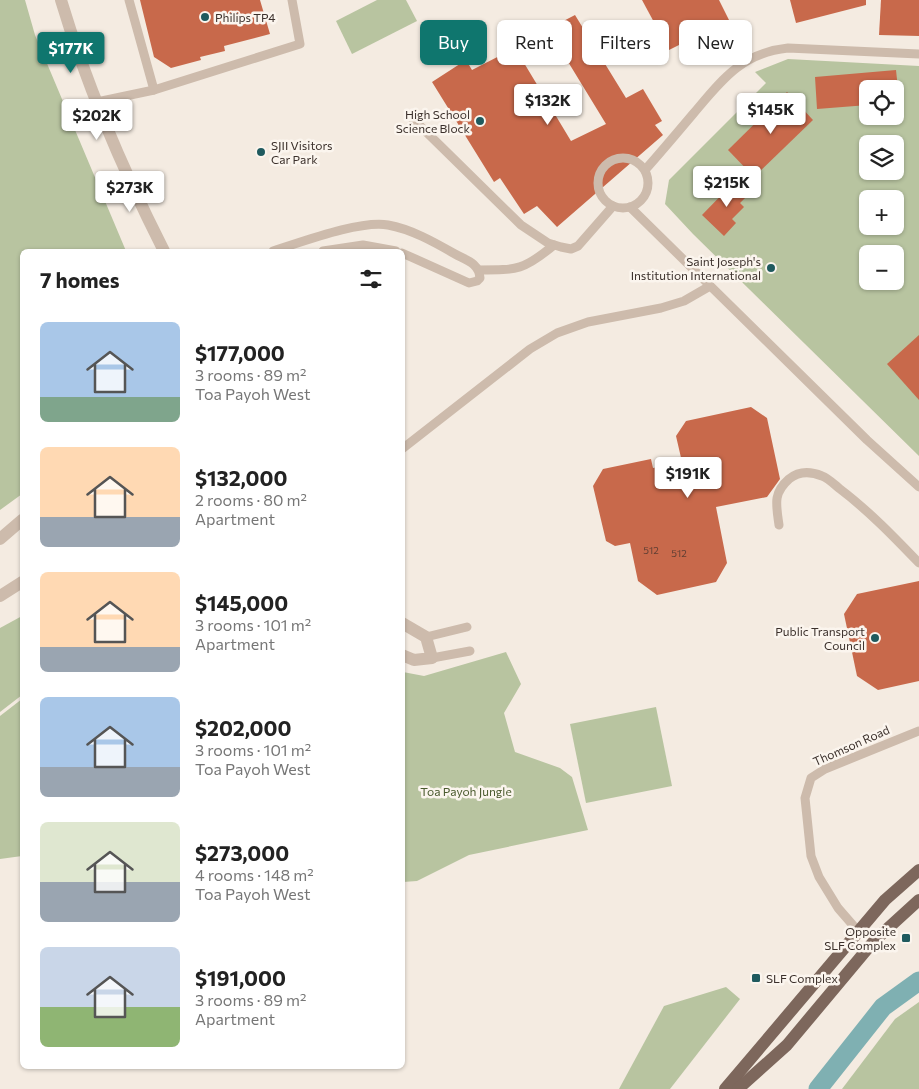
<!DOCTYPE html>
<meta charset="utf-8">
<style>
:root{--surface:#fff;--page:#f2f2f2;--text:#222;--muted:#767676;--accent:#0f766e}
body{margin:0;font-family:Commissioner,sans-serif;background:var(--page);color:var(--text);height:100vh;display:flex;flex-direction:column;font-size:19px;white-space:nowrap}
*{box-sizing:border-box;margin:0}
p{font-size:16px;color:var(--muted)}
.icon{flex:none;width:28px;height:28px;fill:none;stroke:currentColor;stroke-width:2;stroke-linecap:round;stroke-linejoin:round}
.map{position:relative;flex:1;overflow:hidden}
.details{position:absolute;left:20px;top:249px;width:385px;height:820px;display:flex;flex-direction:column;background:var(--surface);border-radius:8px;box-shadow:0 1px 4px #0004}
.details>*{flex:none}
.hud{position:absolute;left:420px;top:20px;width:424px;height:45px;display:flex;gap:10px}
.tools{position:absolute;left:859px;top:80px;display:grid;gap:10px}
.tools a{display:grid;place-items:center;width:45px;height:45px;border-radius:8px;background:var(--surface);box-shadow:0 1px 4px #0004;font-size:25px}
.price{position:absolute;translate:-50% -42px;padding:0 11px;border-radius:5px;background:#fff;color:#222;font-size:16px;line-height:32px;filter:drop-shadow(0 1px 2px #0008)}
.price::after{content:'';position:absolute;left:50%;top:30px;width:15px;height:11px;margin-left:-8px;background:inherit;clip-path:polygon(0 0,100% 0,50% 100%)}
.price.selected{background:var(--accent);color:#fff}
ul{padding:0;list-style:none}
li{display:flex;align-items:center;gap:15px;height:125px;padding:0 20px}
li span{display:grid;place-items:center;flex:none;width:140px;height:100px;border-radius:8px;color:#555}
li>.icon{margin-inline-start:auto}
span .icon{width:60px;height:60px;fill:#fffc;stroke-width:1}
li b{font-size:21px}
h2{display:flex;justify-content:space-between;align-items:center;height:60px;padding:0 20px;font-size:21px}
.tag{padding:0 18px;border-radius:8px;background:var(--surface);box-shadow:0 1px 4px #0004;font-size:18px;line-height:45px}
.tag.selected{background:var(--accent);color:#fff}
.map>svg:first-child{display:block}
.green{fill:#b8c4a0;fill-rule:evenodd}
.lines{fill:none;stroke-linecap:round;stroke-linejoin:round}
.canal{stroke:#7fb0b2;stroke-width:19}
.building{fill:#c8694b}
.lane{stroke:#cdbbac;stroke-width:9}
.street{stroke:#cdbbac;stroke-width:12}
.primary{stroke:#7d675c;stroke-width:12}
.poi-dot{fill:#1f5a5e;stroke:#fbf5ee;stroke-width:2}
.labels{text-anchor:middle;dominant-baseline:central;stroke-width:5;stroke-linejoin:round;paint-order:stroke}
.number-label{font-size:10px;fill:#5e3e33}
.poi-label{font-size:12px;fill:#3b302b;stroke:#fbf5ee;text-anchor:end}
.street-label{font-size:12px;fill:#3b302b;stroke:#fbf5ee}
.park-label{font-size:12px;fill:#4a5a2e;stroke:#fbf5ee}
</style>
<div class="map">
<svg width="919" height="1089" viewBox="0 0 919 1089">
<rect width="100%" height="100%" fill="#f4ebe1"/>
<g class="green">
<polygon points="0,0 25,0 35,35 126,251 22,251 22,494 0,510"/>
<polygon points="377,0 406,0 417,21 352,54 336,21"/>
<path d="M788,59l131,7v390l-226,-222 -28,-30 4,-24 97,-97 -11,-11zM868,89h27v27h-27zM868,144h27v27h-27zM868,199h27v27h-27zM868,254h27v27h-27z"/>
<polygon points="22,616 22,695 0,712 0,628"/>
<polygon points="506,652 521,684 504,713 515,752 560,768 572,777 588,830 469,855 417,881 403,882 403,672 424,676"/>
<polygon points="22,699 22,856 0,859 0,716"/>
<polygon points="656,707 672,786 586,803 570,724"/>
<polygon points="726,987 740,999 670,1089 619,1089 664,1006"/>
<polygon points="919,1002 919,1089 842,1089 895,1019"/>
</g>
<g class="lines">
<polyline class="canal" points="818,1089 883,1007 919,981"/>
</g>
<g class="building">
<polygon points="140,0 260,0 270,34 224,46 225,51 200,57 201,60 171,68 154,57"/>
<polygon points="642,0 719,0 729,20 669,50"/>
<polygon points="790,0 866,0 866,5 796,23"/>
<polygon points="881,0 919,0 919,36 879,35"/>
<polygon points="575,15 626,98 643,89 662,121 655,125 663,135 557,227 537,206 524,214 500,178 494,182 432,82 466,60 472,70 515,48 571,141 606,124 548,29"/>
<polygon points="896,70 898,89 868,89 868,105 817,109 815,77"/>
<polygon points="787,92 813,120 754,177 728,150"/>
<polygon points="737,179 751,192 740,203 744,207 732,219 736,223 724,236 702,215"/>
<polygon points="919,335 919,400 887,364"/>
<polygon points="751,407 767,418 780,479 767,497 716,507 727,563 716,582 657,595 638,581 630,543 615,546 606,541 593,486 603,469 651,459 653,468 682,462 676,436 686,421"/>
<polygon points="919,581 919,681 878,690 857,676 844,614 857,594"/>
</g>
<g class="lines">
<g class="lane">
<polyline points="129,0 154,90"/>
<polyline points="97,102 154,90 300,44 292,0"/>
<polyline points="410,116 521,225 548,243 561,247 571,249 578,246 613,206"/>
<circle cx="623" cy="183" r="25"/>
<path d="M645,170c16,-18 32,-37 48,-56 28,-33 48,-61 95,-66l131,6"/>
<polyline points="630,207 867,440 919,487"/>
<path d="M273,251c29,-9 87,-31 115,-26 23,4 46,17 67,29 11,6 24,9 25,24l-3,3 -8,2 -67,-30"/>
<polyline points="323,251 363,245 396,251"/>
<path d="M479,270c39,0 45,0 75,-25"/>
<polyline points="402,449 530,349 557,333 588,322 661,308 684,301 710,286"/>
<path d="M779,525c-3,-21 -6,-32 10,-46 10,-8 21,-8 33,-3 6,2 13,9 18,13 29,22 54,48 79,74"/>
<polyline points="426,637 467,627"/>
<polyline points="432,658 470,651"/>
<polyline points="858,931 838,908 819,877 811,856 805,798 811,778 825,769 919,731"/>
</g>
<g class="street">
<path d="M61,0c26,87 62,170 103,251"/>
<polyline points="0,539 22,520"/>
<polyline points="0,596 22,582"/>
<polyline points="402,623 426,637 432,658 414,660 402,655"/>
</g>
<g class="primary">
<polyline points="725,1089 885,900 919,870"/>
<polyline points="738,1089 787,1045 874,941 919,900"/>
</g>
</g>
<g class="poi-dot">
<circle cx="205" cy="17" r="5"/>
<circle cx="480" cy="121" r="5"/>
<circle cx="261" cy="152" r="5"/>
<circle cx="771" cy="268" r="5"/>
<circle cx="875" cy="638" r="5"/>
<rect x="901" y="933" width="10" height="10" rx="2.5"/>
<rect x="751" y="973" width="10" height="10" rx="2.5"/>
</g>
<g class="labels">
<g class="number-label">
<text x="651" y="550">512</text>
<text x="679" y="553">512</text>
</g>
<g class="poi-label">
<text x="215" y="17" text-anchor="start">Philips TP4</text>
<text x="470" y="114">High School<tspan x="470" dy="14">Science Block</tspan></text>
<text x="271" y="145" text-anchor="start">SJII Visitors<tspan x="271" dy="14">Car Park</tspan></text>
<text x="761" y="261">Saint Joseph's<tspan x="761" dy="14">Institution International</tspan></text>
<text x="865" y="631">Public Transport<tspan x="865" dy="14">Council</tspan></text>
<text x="896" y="931">Opposite<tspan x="896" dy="14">SLF Complex</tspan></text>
<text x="766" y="978" text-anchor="start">SLF Complex</text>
</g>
<g class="street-label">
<text transform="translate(851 745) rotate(-24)">Thomson Road</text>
</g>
<g class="park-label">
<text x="466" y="791">Toa Payoh Jungle</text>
</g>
</g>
</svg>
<div class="tools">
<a><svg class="icon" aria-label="locate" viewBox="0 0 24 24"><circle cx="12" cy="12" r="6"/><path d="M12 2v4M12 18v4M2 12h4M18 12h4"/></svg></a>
<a><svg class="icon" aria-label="layers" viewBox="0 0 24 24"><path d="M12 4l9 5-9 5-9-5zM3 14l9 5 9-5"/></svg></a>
<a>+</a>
<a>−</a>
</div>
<b class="price selected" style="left:71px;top:74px">$177K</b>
<b class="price" style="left:548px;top:126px">$132K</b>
<b class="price" style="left:771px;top:135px">$145K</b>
<b class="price" style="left:97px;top:141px">$202K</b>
<b class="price" style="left:727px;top:208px">$215K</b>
<b class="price" style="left:130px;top:213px">$273K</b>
<b class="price" style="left:688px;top:499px">$191K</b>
<div class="hud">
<a class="tag selected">Buy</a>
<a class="tag">Rent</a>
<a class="tag">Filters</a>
<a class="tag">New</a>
</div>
<section class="details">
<h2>7 homes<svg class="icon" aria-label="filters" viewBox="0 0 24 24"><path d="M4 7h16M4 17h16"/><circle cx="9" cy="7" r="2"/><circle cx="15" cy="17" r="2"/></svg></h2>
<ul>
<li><span style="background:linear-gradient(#a9c7e8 75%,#7fa58c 0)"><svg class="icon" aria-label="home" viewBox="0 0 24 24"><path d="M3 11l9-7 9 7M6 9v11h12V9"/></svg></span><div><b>$177,000</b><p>3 rooms · 89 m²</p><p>Toa Payoh West</p></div></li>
<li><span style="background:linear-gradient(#ffd9b3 70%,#9aa5b1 0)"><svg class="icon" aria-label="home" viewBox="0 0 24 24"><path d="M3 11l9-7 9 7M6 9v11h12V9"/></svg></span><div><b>$132,000</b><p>2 rooms · 80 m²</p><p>Apartment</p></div></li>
<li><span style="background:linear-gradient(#ffd9b3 75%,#9aa5b1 0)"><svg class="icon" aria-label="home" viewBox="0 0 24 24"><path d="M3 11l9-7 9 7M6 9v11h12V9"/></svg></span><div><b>$145,000</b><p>3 rooms · 101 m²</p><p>Apartment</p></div></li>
<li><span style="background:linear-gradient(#a9c7e8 70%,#9aa5b1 0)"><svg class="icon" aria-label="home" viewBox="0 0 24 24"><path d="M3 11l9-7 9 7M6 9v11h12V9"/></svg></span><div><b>$202,000</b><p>3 rooms · 101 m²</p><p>Toa Payoh West</p></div></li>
<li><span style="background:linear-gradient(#dfe7d0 60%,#9aa5b1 0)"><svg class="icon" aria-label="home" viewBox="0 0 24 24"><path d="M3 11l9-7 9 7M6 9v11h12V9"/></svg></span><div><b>$273,000</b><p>4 rooms · 148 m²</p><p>Toa Payoh West</p></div></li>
<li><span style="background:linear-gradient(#c9d6e8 60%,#8fb573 0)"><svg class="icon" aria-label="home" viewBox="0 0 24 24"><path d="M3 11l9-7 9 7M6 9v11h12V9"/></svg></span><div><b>$191,000</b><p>3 rooms · 89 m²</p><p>Apartment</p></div></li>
</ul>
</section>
</div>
